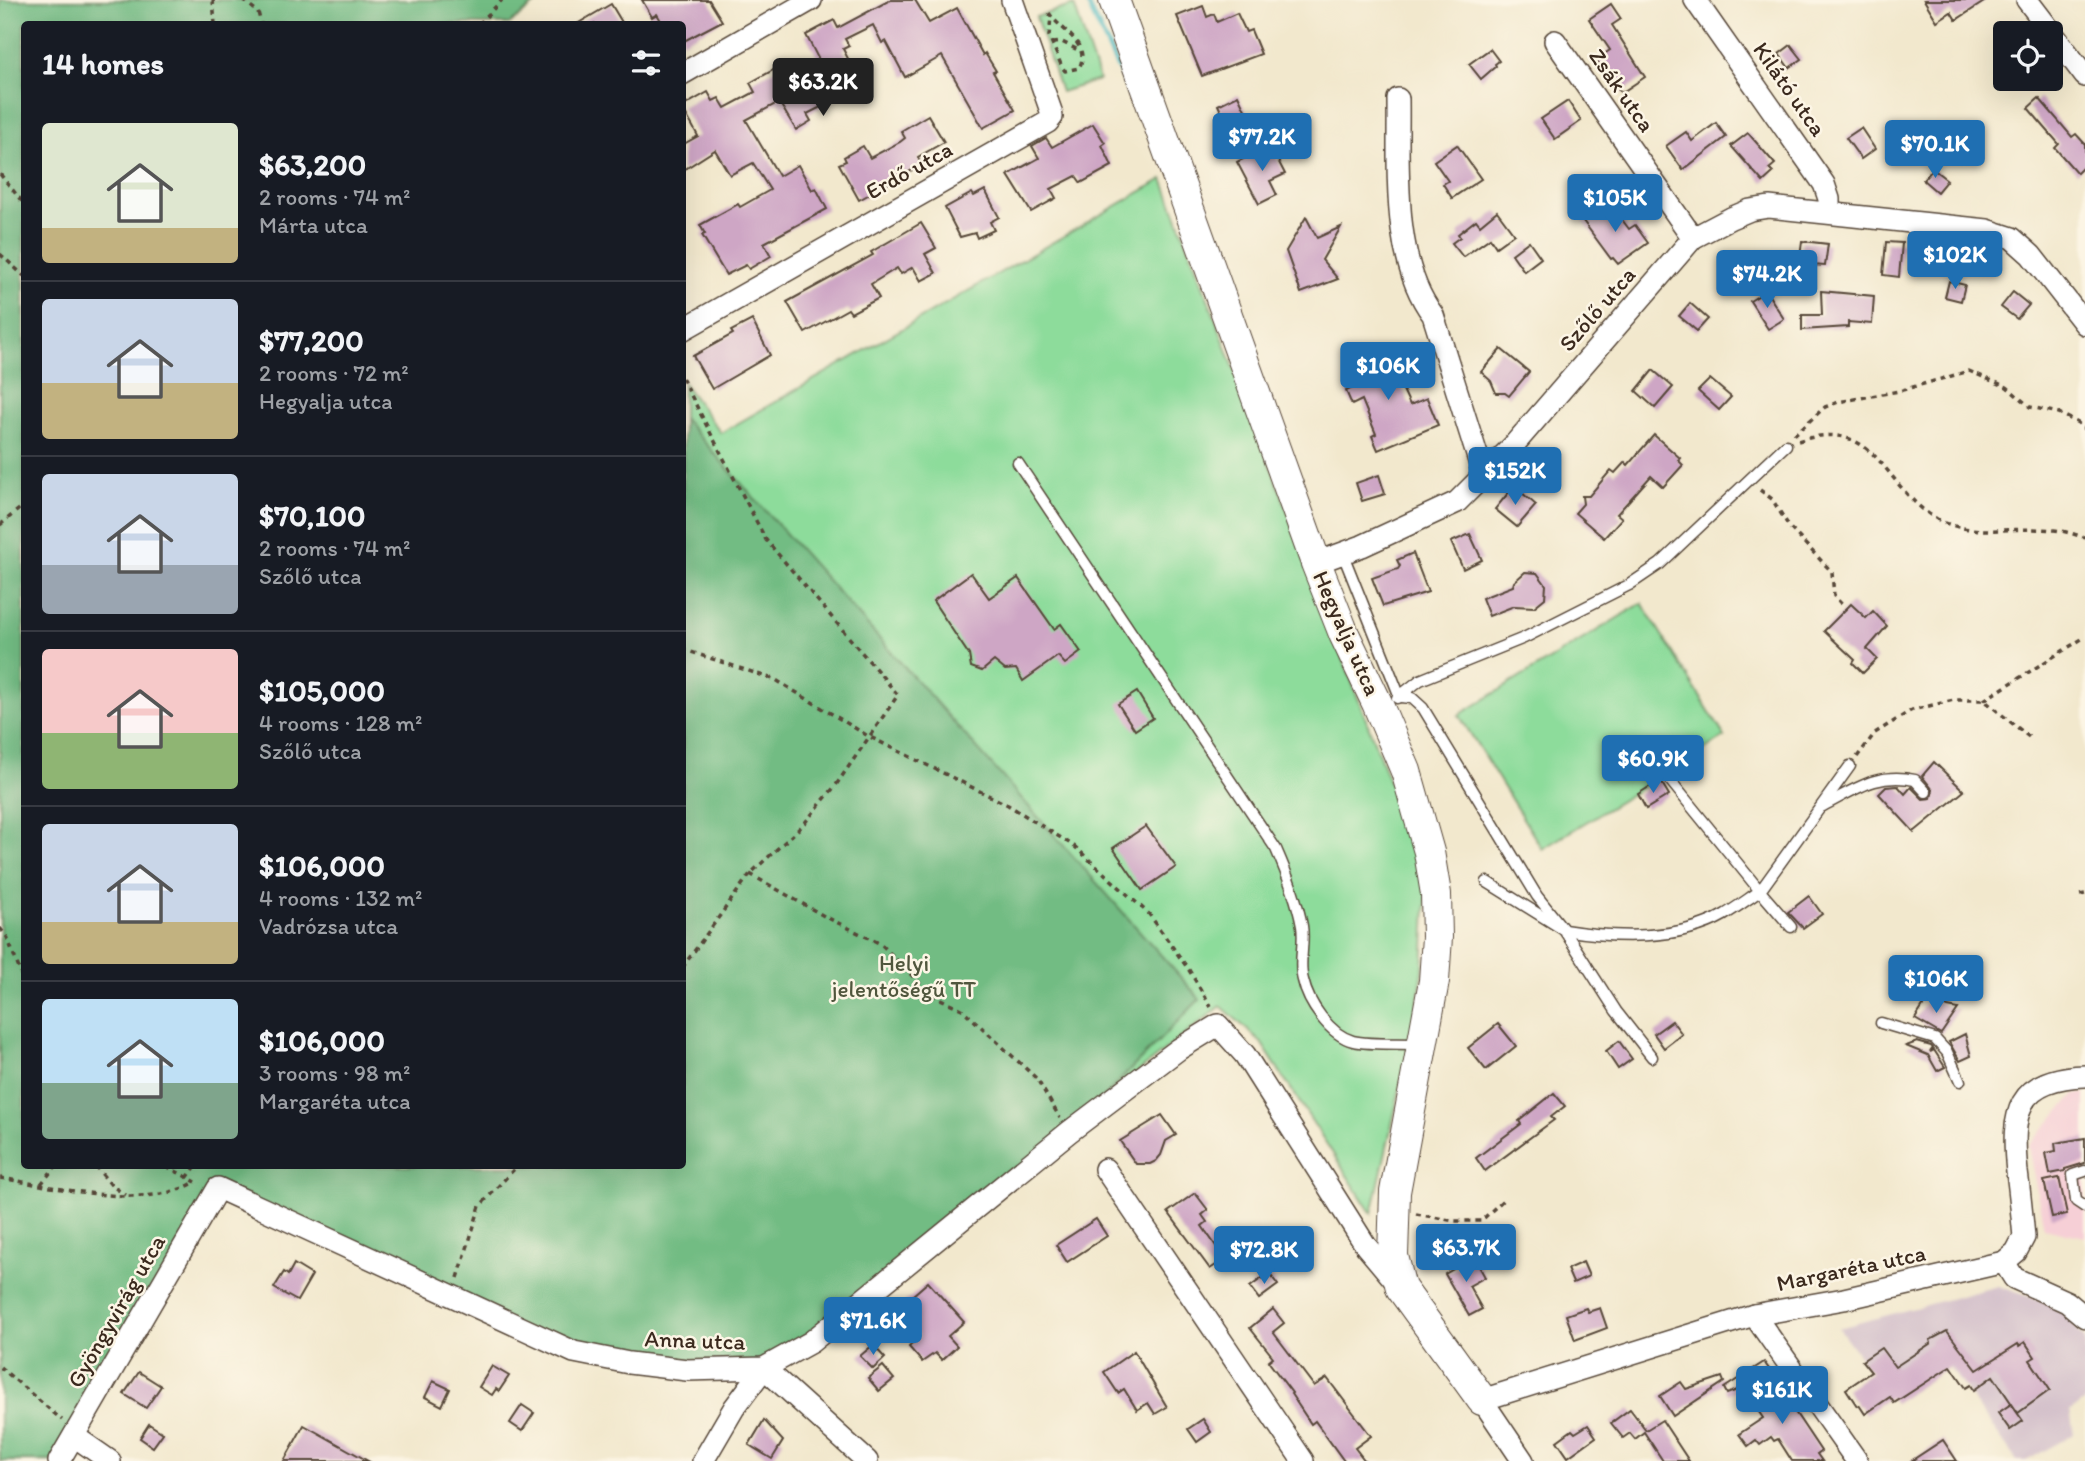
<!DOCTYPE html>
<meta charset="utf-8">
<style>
:root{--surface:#171b24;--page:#242831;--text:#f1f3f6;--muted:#9ea1a6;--line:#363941;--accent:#1f6fb2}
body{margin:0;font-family:Itim,sans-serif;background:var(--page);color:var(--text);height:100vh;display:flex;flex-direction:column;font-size:26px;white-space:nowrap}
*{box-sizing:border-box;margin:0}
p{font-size:23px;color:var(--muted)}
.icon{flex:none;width:38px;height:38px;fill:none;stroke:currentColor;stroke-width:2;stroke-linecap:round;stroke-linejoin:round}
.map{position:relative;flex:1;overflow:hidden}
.sheet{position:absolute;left:21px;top:21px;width:665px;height:1148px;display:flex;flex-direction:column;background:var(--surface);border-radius:7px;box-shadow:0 7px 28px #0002}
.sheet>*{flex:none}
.tools{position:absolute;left:1993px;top:21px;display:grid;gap:14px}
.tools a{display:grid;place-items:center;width:70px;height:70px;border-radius:7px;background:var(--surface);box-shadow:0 7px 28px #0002;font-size:35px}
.price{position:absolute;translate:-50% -60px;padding:0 16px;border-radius:7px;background:var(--accent);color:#fff;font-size:23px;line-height:46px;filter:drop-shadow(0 2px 4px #0008)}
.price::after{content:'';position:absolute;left:50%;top:42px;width:21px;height:16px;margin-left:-10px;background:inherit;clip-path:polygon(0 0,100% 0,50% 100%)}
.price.current{background:#222;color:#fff}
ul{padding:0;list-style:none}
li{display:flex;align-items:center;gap:21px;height:175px;padding:0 21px}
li+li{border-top:2px solid var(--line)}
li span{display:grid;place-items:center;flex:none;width:196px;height:140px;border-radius:7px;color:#555}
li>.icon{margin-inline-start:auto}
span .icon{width:84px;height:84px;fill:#fffc;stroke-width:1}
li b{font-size:30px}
h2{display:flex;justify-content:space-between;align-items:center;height:84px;padding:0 21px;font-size:30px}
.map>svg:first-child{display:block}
.built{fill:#f6cfd6}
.industrial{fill:#d1bdc9}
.green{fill:#8ddc9b;stroke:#64835c;stroke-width:2}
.forest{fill:#72bc83;stroke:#567350;stroke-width:2}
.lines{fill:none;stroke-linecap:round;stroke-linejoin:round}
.stream{stroke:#48b8c0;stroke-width:5}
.building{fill:#cea6c5}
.lane-casing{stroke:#564638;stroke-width:13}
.street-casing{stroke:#564638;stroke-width:24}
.secondary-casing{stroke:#564638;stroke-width:32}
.path{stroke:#564638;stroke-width:3.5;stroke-dasharray:5 5;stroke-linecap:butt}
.lane{stroke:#fff;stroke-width:10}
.street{stroke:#fff;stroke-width:21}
.secondary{stroke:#fff;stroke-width:30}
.labels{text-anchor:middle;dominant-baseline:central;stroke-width:5;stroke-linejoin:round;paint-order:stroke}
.street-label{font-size:23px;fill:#3b2a1e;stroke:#fcf5e5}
.park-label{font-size:23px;fill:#50563d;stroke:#fcf5e5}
</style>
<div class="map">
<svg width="2085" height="1461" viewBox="0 0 2085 1461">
<rect width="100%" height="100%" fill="#fcf5e5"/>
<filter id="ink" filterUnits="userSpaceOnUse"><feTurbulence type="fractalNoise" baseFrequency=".0143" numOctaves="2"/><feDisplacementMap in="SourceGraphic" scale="14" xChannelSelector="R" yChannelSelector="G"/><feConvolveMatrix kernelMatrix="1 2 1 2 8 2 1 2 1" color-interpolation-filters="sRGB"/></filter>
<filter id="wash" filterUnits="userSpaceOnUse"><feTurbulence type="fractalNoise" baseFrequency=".00686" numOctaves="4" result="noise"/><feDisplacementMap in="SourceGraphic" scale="28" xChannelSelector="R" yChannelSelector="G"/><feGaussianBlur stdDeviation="1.57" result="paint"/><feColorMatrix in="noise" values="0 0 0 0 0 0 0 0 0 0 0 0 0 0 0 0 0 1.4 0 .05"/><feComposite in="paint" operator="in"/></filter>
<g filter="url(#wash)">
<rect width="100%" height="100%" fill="#f2e8cd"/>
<polygon class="built" points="2085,1093 2085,1237 2044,1228 2028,1146 2074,1095"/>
<polygon class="industrial" points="1998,1286 2060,1307 2085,1339 2085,1401 2070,1411 2074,1434 2026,1461 2017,1461 1949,1367 1894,1403 1839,1328"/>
<g class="green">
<polygon points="0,0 540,0 510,24 24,24 24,1166 682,1166 683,383 721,433 1163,179 1427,882 1423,972 1410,1043 1372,1214 1260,1041 1221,1006 804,1336 220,1183 0,1461"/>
<polygon points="1074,5 1099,80 1061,92 1036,17"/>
<polygon points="1642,603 1725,737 1542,849 1459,715"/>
</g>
<polygon class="forest" points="0,0 540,0 510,24 24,24 24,1166 682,1166 683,418 1200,999 1069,1132 764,1368 574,1352 218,1188 59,1461 0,1461"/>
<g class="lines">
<polyline class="stream" points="1086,0 1139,112"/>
</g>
<g id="blocks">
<g class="building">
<polygon points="642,0 709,0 722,21 682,42 682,24 663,24 657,14 652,17"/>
<polygon points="890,0 915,0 929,23 957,8 983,55 985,53 996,71 993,72 1015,110 983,128 942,56 905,77 886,41 882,43 873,25 845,39 849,46 843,49 856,74 847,79 851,87 820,103 821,107 807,114 811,121 796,130 779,102 746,120 779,176 798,165 812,190 816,188 827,209 764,243 771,256 749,269 746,265 726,275 702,235 705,234 700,225 738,204 740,207 770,190 753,163 730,175 715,150 682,171 682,145 698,136 682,107 708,92 713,101 719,98 725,108 755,92 750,83 784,64 793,80 822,66 806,35 834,20 838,28"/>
<polygon points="1924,0 1987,0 1956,20 1951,12 1937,21"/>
<polygon points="611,4 623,24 577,24"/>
<polygon points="1611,4 1621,19 1612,25 1645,77 1621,93 1616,84 1613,86 1596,60 1610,50 1589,19"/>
<polygon points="1203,6 1207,17 1214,14 1217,22 1237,13 1246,32 1251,30 1261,54 1202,76 1177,16"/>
<polygon points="1791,45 1802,59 1789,68 1779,54"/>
<polygon points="1490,49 1499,61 1495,64 1496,66 1481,79 1469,64"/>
<polygon points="1238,95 1248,116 1228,126 1218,105"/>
<polygon points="2039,98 2072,137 2076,134 2085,144 2085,165 2077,173 2055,148 2059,144 2028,108"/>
<polygon points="1568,101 1581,121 1555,139 1541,119"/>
<polygon points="928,115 944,142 918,157 921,165 859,200 839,164 846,161 844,157 863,146 870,158 900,142 905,138 901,131"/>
<polygon points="1716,123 1726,137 1683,170 1666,146 1686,132 1692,141"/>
<polygon points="1093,124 1105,143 1102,145 1112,166 1081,183 1076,176 1051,189 1056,198 1031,212 1008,175 1039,158 1032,146 1046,138 1052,147"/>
<polygon points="1861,128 1875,149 1861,159 1846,138"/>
<polygon points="1748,133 1775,164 1769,169 1773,173 1763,182 1731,146"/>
<polygon points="1270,145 1285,174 1270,181 1277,195 1259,204 1237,162"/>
<polygon points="1457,145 1481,179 1452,198 1443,184 1448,181 1434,161"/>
<polygon points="1933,169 1947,180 1937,192 1923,180"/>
<polygon points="985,190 999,217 990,222 994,230 977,238 975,233 960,237 945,208 972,193 974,196"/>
<polygon points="1611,205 1629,229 1635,225 1648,243 1618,264 1613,258 1611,259 1583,221 1603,206 1606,209"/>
<polygon points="1497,211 1514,234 1496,247 1490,238 1463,257 1452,243 1460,237 1458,234 1476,220 1480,225"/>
<polygon points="1306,217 1317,238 1341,227 1322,260 1338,279 1301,293 1286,251"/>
<polygon points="921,223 936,248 925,254 936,273 921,281 913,267 901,274 897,268 871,284 879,298 851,313 848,309 805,333 787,302 873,255 871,252"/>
<polygon points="1529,241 1541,258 1524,271 1512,254"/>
<polygon points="1802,241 1828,244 1825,266 1799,264"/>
<polygon points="1886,242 1902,243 1899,277 1883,275"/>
<polygon points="1949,281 1965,285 1961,301 1945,297"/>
<polygon points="1766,291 1784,319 1768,329 1750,301"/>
<polygon points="1821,291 1874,296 1872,324 1848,322 1848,327 1802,330 1802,315 1822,315"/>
<polygon points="2013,292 2029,305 2017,319 2001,307"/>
<polygon points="1690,303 1708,319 1697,331 1679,316"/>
<polygon points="752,320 770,355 712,389 693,356 733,334 731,331"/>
<polygon points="1501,349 1529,372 1509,396 1505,393 1496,393 1491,381 1481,372"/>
<polygon points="1385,351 1410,405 1427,398 1438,425 1378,450 1372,436 1376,434 1362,400 1352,405 1346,391 1357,386 1348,368"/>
<polygon points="1653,370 1673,387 1655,408 1636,391"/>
<polygon points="1710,379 1731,397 1719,410 1698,391"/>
<polygon points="1654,435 1680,458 1678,460 1683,465 1663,487 1651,476 1617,514 1622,518 1604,538 1575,513 1583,504 1582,496 1589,496 1611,470 1615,473 1625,462 1628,465"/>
<polygon points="1379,475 1385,494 1362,501 1356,483"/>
<polygon points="1514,486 1536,505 1517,527 1495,509"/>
<polygon points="1470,534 1482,560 1463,569 1451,542"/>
<polygon points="1413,553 1428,592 1383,606 1372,578 1398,569 1400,566 1397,560"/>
<polygon points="1525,572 1537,573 1546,585 1545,598 1534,607 1514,606 1489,616 1482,598 1513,586 1514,582"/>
<polygon points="971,573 989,598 1018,578 1054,629 1061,624 1081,652 1065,664 1058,656 1023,681 1016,669 1005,670 994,661 982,671 971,667 969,655 933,601"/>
<polygon points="1851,604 1866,618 1873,611 1887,626 1867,649 1877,659 1863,673 1853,663 1855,660 1824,631"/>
<polygon points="1137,692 1153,718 1135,730 1118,704"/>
<polygon points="1934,762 1964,791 1914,832 1879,794 1886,787 1898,786 1905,794 1911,787 1923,799 1931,798 1933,790 1922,776"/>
<polygon points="1660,780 1669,795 1646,809 1638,794"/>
<polygon points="1146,826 1176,867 1142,890 1113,848"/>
<polygon points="1809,896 1822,914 1803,928 1788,912"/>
<polygon points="1929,997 1948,1007 1958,1009 1941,1034 1915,1019"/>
<polygon points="1672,1021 1682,1034 1664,1048 1654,1034"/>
<polygon points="1498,1024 1516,1046 1486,1070 1468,1048"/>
<polygon points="1965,1034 1971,1056 1960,1061 1949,1042"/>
<polygon points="1619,1041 1632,1059 1618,1069 1606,1051"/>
<polygon points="1917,1042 1931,1046 1933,1048 1930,1052 1934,1050 1945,1067 1937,1071 1928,1055 1906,1046"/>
<polygon points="1554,1093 1565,1106 1551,1117 1554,1120 1485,1171 1476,1158 1521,1124 1519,1121"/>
<polygon points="1162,1115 1176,1135 1166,1141 1161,1155 1156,1161 1150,1164 1136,1164 1120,1141"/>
<polygon points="2085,1138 2085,1163 2065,1169 2065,1171 2050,1174 2046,1153 2056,1151 2055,1143"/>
<polygon points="2059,1178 2067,1214 2052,1217 2044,1181"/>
<polygon points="1195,1193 1208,1210 1202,1215 1207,1222 1202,1226 1225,1259 1210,1269 1168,1212"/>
<polygon points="1096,1219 1107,1236 1067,1262 1056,1245"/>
<polygon points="1474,1257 1485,1277 1469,1286 1482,1309 1469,1316 1445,1274"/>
<polygon points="1583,1262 1589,1276 1573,1283 1567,1269"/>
<polygon points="294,1264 312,1275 297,1301 274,1288 284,1272 288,1275"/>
<polygon points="1269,1273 1278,1285 1259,1299 1250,1287"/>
<polygon points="928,1282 964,1322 948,1336 957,1346 942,1360 935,1353 922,1362 909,1347 919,1337 897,1309"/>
<polygon points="1586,1308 1588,1312 1600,1308 1607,1328 1575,1340 1566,1315"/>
<polygon points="1273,1309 1284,1323 1273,1332 1314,1386 1327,1378 1371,1436 1355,1448 1365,1461 1344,1461 1315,1421 1311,1424 1291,1394 1292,1393 1268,1361 1273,1357 1250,1328"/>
<polygon points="1947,1331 1977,1370 2018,1344 2019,1346 2025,1342 2035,1357 2030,1360 2050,1390 2018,1413 1993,1376 1974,1390 1971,1385 1966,1388 1951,1366 1894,1403 1890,1397 1865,1414 1859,1405 1857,1406 1846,1389 1871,1372 1862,1361 1881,1348 1895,1367 1931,1343 1930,1340"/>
<polygon points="873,1345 885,1358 873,1369 860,1356"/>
<polygon points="1134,1351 1167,1407 1155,1414 1148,1403 1137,1410 1124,1389 1118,1393 1104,1372"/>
<polygon points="1764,1362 1774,1376 1727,1394 1724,1388"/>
<polygon points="492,1366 509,1376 499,1391 496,1389 492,1395 479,1387"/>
<polygon points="883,1366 894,1379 879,1391 868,1378"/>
<polygon points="139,1372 161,1386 146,1408 124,1394"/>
<polygon points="1722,1377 1724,1382 1673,1416 1660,1396 1681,1382 1686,1389"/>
<polygon points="433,1381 450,1389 442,1406 425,1397"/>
<polygon points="1779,1383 1787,1395 1792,1392 1803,1407 1795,1412 1821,1451 1817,1454 1822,1461 1792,1461 1778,1439 1774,1441 1771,1437 1760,1445 1756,1440 1748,1446 1739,1434 1763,1418 1752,1402"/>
<polygon points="2011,1404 2023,1421 2010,1430 1998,1413"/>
<polygon points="522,1405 534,1413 522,1431 510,1423"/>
<polygon points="1630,1409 1646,1430 1662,1420 1689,1461 1663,1461 1644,1432 1635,1439 1630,1433 1623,1438 1611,1423"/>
<polygon points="1203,1419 1211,1432 1197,1442 1188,1429"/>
<polygon points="764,1420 783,1441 772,1459 749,1445"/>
<polygon points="149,1424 163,1433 153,1447 140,1438"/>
<polygon points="304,1425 368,1461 284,1461"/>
<polygon points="1588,1425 1596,1437 1568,1457 1557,1441 1572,1430 1575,1433"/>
<polygon points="1943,1440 1957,1461 1911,1461"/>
</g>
</g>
</g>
<g filter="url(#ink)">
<use href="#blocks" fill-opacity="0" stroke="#564638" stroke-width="2"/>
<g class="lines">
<g class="lane-casing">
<g id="lane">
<path d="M1018,463l258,386c11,25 21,50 26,77 3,18 -4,37 1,54 5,23 27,55 50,61 16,4 48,2 66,3"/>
<path d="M1338,555l8,7 54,135 12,1 11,10 114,188 27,34c49,8 115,11 160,-15 12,-7 24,-16 36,-24l-95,-117"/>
<polyline points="1397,698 1420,680 1524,638 1629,585 1660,564 1786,445"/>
<path d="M1823,806c33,-17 54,-34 92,-26l11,12"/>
<polyline points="1487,882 1564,930 1616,1011 1652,1057"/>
<polyline points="1791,927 1760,891 1850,766"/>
<polyline points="1881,1023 1935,1039 1947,1052 1960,1081"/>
<polyline points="2085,1171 2073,1175 2076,1201 2085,1207"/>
</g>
</g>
<g class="street-casing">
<g id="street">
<polyline points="1695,0 1824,184 1829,199 1829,212"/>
<polyline points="2027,0 2085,76"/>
<polyline points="1555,41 1693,238"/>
<polyline points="682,74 811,0"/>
<path d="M1398,99c1,67 -7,161 35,216l50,159"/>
<polyline points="682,330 1048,122 1052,117 1051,111 1012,0"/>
<polyline points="1316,563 1362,546 1457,502 1512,447 1693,238 1731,218 1750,210 1769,207 1987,230 2012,238 2031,255 2085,324"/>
<polyline points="1105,1169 1303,1461"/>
<polyline points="2004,1262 2014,1278 2067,1302 2085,1317"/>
<polyline points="1754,1315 1857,1461"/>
<polyline points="74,1436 110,1461"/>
<polyline points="59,1461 218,1188 574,1352 629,1363 687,1370 764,1368 811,1342 1069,1132 1179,1049 1218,1025 1245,1055 1366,1246 1397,1283"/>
<polyline points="703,1461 734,1408 764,1368 867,1461"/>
<path d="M1523,1461l-41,-61 272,-85 90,-16 160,-37 12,-10 8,-15c-2,-21 -4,-43 -7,-65 -6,-59 -1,-94 68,-96"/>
</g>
</g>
<g class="secondary-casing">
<polyline id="secondary" points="1114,0 1316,563 1344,634 1377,703 1406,771 1429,852 1436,894 1437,937 1434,981 1395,1192 1393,1256 1401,1288 1482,1400"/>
</g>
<g class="path">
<polyline points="213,0 215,24"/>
<polyline points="243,0 258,12 261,24"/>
<path d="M1049,13c10,16 43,31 30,55l-14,3 -3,-4 -13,-31 2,-19"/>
<polyline points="479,24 502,0"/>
<polyline points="1053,43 1062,42 1078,50"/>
<polyline points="0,174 24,204"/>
<polyline points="0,254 24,276"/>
<polyline points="682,378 766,540 898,695 836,785 803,825 750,874 682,968"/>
<polyline points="1794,435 1825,407 1838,402 1899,391 1969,371 2007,387 2030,407 2059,413 2078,423 2085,430"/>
<path d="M1798,441c81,-26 84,47 139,78 35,19 78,7 117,11 10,1 21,4 31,8"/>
<polyline points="1760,490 1772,499 1790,528 1832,572 1834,596 1846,609"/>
<polyline points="0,525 24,505"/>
<polyline points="682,649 776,680 868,736 1008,805 1074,846 1149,914 1189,970 1211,1007"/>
<polyline points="1984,700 2085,637"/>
<polyline points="1857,757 1875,733 1912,710 1954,700 1984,700 2029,737"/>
<polyline points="750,874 824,916 881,944 930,994 962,1009 1037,1079 1060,1118"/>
<polyline points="2080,895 2085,894"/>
<polyline points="0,928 7,937 24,982"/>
<polyline points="95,1166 112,1186 126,1195"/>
<polyline points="166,1166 196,1182"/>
<path d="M0,1178c54,8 146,34 195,4"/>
<polyline points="187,1178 196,1166"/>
<polyline points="41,1184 56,1166"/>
<polyline points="1416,1214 1455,1221 1481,1221 1503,1200"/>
<polyline points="458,1278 480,1206 517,1166"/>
<polyline points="0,1367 62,1420"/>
</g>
<use href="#lane" class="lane"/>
<use href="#street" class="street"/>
<use href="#secondary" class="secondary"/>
</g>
</g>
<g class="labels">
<g class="street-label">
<text transform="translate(1790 89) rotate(55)">Kilátó utca</text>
<text transform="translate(1622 90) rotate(55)">Zsák utca</text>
<text transform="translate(909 170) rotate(-29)">Erdő utca</text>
<text transform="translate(1597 309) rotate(-49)">Szőlő utca</text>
<text transform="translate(1347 633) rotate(66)">Hegyalja utca</text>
<text transform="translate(1851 1268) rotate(-12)">Margaréta utca</text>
<text transform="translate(116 1311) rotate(-60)">Gyöngyvirág utca</text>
<text transform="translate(695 1340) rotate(2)">Anna utca</text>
</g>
<g class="park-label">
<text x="904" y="963">Helyi<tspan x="904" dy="26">jelentőségű TT</tspan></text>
</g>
</g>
</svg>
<div class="tools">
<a><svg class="icon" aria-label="locate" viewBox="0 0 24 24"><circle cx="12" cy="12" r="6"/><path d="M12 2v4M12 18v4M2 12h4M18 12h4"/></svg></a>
</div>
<b class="price current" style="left:823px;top:118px">$63.2K</b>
<b class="price" style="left:1262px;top:173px">$77.2K</b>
<b class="price" style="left:1935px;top:180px">$70.1K</b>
<b class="price" style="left:1615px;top:234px">$105K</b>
<b class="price" style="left:1955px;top:291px">$102K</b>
<b class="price" style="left:1767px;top:310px">$74.2K</b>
<b class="price" style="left:1388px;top:402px">$106K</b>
<b class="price" style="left:1515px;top:507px">$152K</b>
<b class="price" style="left:1653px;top:795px">$60.9K</b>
<b class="price" style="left:1936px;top:1015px">$106K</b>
<b class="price" style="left:1466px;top:1284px">$63.7K</b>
<b class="price" style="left:1264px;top:1286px">$72.8K</b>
<b class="price" style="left:873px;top:1357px">$71.6K</b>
<b class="price" style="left:1782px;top:1426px">$161K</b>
<section class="sheet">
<h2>14 homes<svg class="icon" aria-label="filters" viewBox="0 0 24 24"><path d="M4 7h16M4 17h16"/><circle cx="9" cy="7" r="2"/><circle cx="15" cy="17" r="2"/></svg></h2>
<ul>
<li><span style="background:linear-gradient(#dfe7d0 75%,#c2b280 0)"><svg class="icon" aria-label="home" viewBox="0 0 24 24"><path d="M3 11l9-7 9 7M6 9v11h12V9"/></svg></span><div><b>$63,200</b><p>2 rooms · 74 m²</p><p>Márta utca</p></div></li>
<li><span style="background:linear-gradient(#c9d6e8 60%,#c2b280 0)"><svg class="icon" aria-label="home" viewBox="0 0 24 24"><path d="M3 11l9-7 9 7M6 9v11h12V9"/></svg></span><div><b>$77,200</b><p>2 rooms · 72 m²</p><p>Hegyalja utca</p></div></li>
<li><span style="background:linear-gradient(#c9d6e8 65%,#9aa5b1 0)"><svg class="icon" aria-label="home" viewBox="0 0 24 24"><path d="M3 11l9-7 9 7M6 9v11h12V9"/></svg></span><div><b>$70,100</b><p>2 rooms · 74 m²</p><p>Szőlő utca</p></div></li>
<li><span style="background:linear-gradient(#f6c9c9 60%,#8fb573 0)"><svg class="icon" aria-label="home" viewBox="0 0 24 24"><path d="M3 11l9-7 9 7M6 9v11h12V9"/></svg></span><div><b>$105,000</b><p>4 rooms · 128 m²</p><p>Szőlő utca</p></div></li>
<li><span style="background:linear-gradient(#c9d6e8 70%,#c2b280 0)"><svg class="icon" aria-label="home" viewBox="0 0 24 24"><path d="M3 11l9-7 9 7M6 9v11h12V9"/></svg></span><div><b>$106,000</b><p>4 rooms · 132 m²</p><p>Vadrózsa utca</p></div></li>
<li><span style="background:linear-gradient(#bfe0f5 60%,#7fa58c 0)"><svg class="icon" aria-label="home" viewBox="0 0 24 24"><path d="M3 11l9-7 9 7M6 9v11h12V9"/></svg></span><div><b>$106,000</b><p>3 rooms · 98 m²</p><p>Margaréta utca</p></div></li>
</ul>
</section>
</div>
